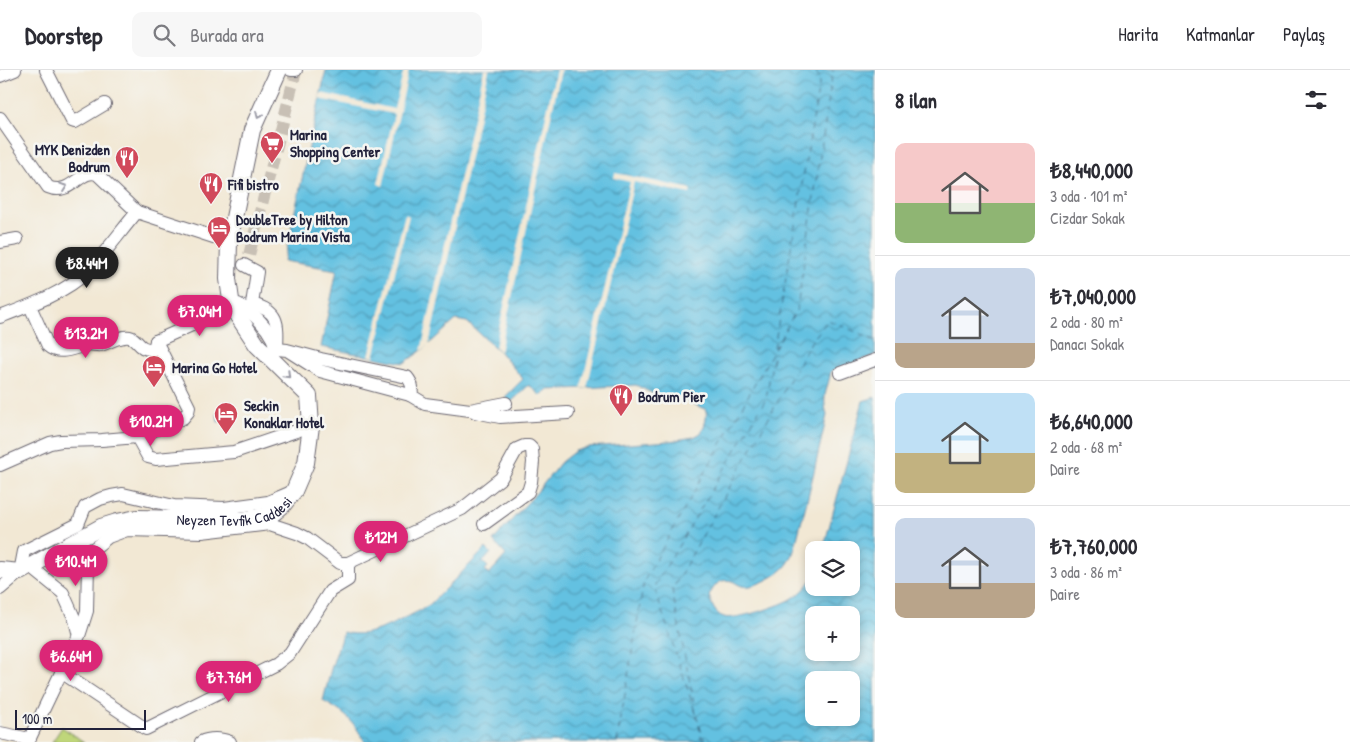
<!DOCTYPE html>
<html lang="tr">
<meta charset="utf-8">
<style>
:root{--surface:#fff;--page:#f7f7f7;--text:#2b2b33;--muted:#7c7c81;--line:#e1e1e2;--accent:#db2777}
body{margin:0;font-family:"Patrick Hand",sans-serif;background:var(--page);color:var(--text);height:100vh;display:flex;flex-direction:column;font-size:19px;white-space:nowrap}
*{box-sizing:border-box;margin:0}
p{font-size:16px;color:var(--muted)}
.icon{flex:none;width:28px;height:28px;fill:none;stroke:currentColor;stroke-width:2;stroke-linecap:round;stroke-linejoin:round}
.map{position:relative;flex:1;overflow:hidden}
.sheet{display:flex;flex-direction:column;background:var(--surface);width:475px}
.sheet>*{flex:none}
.controls{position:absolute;left:805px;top:471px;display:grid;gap:10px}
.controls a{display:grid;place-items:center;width:55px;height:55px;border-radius:10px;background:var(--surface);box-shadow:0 2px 8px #0003;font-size:25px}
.scale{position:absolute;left:15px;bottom:12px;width:131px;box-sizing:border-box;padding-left:5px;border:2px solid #22223b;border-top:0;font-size:14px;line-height:18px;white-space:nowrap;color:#22223b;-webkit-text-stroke:4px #f6f6f2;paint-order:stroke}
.price{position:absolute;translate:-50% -42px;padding:0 11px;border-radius:18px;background:var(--accent);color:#fff;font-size:16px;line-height:32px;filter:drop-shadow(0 1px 2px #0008)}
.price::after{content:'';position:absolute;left:50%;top:30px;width:15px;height:11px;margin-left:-8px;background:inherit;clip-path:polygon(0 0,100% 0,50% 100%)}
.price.selected{background:#222;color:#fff}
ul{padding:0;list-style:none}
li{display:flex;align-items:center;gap:15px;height:125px;padding:0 20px}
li+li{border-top:1px solid var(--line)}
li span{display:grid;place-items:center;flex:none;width:140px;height:100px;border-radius:10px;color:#555}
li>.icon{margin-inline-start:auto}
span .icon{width:60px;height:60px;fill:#fffc;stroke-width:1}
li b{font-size:21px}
h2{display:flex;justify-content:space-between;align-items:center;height:60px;padding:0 20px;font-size:21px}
header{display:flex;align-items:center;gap:30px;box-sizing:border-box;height:70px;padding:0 25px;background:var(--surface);border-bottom:1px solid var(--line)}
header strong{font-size:24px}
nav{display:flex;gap:28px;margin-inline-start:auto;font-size:18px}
.search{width:350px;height:45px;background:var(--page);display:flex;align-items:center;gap:12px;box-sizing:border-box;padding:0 18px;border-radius:10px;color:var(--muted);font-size:19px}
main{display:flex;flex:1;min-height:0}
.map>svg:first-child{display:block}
.garden{fill:#bfd67a;stroke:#707c5a}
.water{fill:url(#water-waves);stroke:#42728e;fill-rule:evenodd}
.pier{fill:#f2e8d4}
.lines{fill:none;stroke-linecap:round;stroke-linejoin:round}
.ferry{stroke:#395a75;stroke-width:1;stroke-dasharray:6 5;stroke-linecap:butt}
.minor-tunnel{stroke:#c8c0b5;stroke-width:12;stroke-dasharray:12 6;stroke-linecap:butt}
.minor-casing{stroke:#6b6771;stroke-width:14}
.major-casing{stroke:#6b6771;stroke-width:18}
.minor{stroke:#fff;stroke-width:12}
.major{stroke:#fff;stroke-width:16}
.oneway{stroke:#9c9ca7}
.labels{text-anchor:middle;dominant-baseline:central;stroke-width:5;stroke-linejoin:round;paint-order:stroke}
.poi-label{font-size:15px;font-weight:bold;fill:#22223b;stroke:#f6f6f2;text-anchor:start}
.street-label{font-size:15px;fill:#22223b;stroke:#f6f6f2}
</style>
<header>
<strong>Doorstep</strong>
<div class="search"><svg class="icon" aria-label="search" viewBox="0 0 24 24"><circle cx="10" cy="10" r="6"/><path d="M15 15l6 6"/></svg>Burada ara</div>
<nav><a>Harita</a><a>Katmanlar</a><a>Paylaş</a></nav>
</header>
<main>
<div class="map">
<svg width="875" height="672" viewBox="0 0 875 672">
<defs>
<pattern id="water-waves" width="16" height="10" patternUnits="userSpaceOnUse" patternTransform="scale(1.25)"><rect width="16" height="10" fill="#63c1e1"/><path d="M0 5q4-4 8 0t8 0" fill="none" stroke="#519cb8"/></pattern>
</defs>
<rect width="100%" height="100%" fill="#f6f6f2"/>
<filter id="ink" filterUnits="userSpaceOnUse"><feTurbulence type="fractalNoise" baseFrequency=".02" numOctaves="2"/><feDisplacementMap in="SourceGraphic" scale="10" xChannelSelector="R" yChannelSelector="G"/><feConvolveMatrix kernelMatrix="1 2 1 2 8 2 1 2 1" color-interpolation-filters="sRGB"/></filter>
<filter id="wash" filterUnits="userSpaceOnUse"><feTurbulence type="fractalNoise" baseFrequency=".0096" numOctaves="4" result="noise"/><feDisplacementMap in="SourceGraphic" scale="20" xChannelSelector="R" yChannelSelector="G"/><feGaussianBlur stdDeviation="1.12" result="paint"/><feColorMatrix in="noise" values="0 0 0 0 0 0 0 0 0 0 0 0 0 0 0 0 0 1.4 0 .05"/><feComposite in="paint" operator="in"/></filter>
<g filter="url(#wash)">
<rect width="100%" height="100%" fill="#f2e8d4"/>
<polygon class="garden" points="62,657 84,672 52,672"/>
<g class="water">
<path d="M326,0h549v285l-44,16c-3,18 -10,24 -4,44 -9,38 -17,77 -28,116 -3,11 -5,26 -13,35 -7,9 -33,23 -44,20 -4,-1 -7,-4 -10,-5 -13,-3 -18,5 -23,15 3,8 5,18 15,21 9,4 60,-12 69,-19 10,-6 15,-12 21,-22v12h37v-38h-28l40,-149 12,-4v345h-510c-13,-23 -19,-28 -42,-41l8,-32 12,-37c27,8 54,-11 78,-22l8,-5 57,-57 5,5 -8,9 5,5 -3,3 4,4 17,-19 -13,-14 44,-49 24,-30 14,-11 14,-4 81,-6 24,-4 7,-4 3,-6 3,-13 -2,-5 -30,-13 -11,3 -28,-14 -89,5 -6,6 -12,-11 -19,18 -5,-6 18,-18 -23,-27 -33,-30 -11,-2 -35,31 -17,12 -83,-16 16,-77 -53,-9zM814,545h37v37h-37zM814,610h37v38h-37z"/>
<polygon points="236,340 235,349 218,352 217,343"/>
</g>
<g class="pier">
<polygon points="404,0 409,0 383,116 378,114 394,44 319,29 321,23 394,39"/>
<polygon points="484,0 489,0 429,275 421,281"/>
<polygon points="556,0 561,0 500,282 495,277"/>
<polygon points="615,103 691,119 690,124 634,112 587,318 581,318 630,112 614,108"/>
<polygon points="405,144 409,146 374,287 369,286"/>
</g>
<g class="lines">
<g class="ferry">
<polyline points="774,278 820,9 815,0"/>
<polyline points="696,644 672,520 811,272 828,250 875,270"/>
<polyline points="699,655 702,672"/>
<polyline points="617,672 644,511 797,239 833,0"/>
<polyline points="705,672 654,517 766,329 774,282"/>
</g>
</g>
</g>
<g filter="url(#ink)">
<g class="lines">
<polyline class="minor-tunnel" points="249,185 296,1"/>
<g class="minor-casing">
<g id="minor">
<polyline points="46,0 72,51 75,52 105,34"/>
<polyline points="291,0 296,0"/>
<polyline points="0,6 15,0"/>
<path d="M0,48l48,69c23,10 32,-19 49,-13l40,38 92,30"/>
<polyline points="0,172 17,169"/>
<path d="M244,195l13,7 -5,32c27,7 26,19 25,44"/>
<path d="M232,235l6,-1c17,10 31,23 38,43"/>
<path d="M30,236l18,40c11,10 26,2 38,-1 5,-2 10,1 15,0 7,-2 12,-6 19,-7 21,-6 13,13 34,11l2,-8"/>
<path d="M0,247c29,-11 67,-25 89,-47 17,-18 32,-39 48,-58"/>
<polyline points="156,271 232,237"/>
<path d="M277,279l10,1 34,9 86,18c5,6 7,11 3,18l-90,-24 -33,-21"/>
<polyline points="840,303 875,290"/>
<polyline points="410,325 425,334 470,340 506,333"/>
<polyline points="475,342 500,347 568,343"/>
<polyline points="137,367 148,387 156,389 234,382 311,356"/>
<polyline points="0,395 50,373 61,371 102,370 137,367 183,348 188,342 189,337 156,271"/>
<polyline points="31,497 63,523 75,550 79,566"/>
<polyline points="0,519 20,502 24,481 78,454 85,437 100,429 111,426 123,424 174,436 224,438 268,432 294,421"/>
<polyline points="61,602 146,659 276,594 290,583 330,521 348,510 348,493"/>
<polyline points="0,663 30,669"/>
<polyline points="28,672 80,563 87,541 88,493 92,480 108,467 127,460 202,462 270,454 297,463 307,468 340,493 348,493 462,439 501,408 517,379 524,376 529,376 532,379 533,392 531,412 528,422 484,454"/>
<path d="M201,672c8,-4 20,-4 29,0"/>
</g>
</g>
<g class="major-casing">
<g id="major">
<path id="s1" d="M0,500l20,2 81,-45 16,-5 20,-4 105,2 23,-4 10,-4 8,-7 11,-14 12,-28 5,-37 -2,-30 -52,-51 -25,-38 -4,-28 1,-37 23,-112 27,-60"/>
</g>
</g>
<use href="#minor" class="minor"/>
<use href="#major" class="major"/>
</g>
<defs><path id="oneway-chevron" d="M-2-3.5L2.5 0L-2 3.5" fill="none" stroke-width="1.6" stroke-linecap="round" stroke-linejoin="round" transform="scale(1.25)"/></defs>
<g class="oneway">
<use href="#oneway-chevron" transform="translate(259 45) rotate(114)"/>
<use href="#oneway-chevron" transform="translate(64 117) rotate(-19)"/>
<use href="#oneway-chevron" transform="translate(287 305) rotate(45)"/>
</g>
</g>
<defs>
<g id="supermarket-pin" transform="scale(1.25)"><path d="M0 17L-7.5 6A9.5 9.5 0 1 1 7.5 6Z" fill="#d1495b" stroke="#f6f6f2"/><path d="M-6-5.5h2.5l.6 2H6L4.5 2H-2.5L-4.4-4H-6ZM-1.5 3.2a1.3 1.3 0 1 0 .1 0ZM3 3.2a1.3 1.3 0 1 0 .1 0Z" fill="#fff"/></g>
<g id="restaurant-pin" transform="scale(1.25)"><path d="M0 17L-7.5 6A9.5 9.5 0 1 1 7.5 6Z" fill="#d1495b" stroke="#f6f6f2"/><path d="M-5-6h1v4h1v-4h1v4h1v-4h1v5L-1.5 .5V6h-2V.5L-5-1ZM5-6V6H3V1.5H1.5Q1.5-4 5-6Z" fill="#fff"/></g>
<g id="hotel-pin" transform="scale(1.25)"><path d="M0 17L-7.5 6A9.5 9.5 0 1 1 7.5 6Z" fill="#d1495b" stroke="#f6f6f2"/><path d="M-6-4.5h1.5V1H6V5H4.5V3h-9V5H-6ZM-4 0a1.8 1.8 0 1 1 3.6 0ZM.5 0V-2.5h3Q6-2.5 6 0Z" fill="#fff"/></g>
</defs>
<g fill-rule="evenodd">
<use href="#supermarket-pin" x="272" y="73"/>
<use href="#restaurant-pin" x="127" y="88"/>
<use href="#restaurant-pin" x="211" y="114"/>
<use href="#hotel-pin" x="219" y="158"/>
<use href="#hotel-pin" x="154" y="297"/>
<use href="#restaurant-pin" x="621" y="326"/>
<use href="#hotel-pin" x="226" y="344"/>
</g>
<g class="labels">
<g class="poi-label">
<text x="290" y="64">Marina<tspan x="290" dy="17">Shopping Center</tspan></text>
<text x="110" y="79" text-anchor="end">MYK Denizden<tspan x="110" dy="17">Bodrum</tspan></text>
<text x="228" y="114">Fifi bistro</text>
<text x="236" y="149">DoubleTree by Hilton<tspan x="236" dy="17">Bodrum Marina Vista</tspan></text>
<text x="172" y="297">Marina Go Hotel</text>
<text x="638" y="326">Bodrum Pier</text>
<text x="244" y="335">Seckin<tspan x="244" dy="17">Konaklar Hotel</tspan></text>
</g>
<g class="street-label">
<text stroke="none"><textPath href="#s1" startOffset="249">Neyzen Tevfik Caddesi</textPath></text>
</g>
</g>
</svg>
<div class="controls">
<a><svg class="icon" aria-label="layers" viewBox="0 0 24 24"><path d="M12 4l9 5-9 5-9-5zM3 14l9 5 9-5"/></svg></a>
<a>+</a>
<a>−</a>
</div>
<div class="scale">100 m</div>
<b class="price selected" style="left:87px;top:219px">₺8.44M</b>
<b class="price" style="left:200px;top:267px">₺7.04M</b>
<b class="price" style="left:86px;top:289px">₺13.2M</b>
<b class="price" style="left:151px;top:377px">₺10.2M</b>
<b class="price" style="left:381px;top:493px">₺12M</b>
<b class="price" style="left:76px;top:517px">₺10.4M</b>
<b class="price" style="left:71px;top:612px">₺6.64M</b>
<b class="price" style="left:229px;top:633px">₺7.76M</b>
</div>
<section class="sheet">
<h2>8 ilan<svg class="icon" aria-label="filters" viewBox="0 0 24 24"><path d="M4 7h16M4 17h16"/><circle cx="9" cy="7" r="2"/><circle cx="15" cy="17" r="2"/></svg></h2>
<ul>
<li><span style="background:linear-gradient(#f6c9c9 60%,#8fb573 0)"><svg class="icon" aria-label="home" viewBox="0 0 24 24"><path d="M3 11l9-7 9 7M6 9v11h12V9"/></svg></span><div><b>₺8,440,000</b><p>3 oda · 101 m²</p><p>Cizdar Sokak</p></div></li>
<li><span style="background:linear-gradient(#c9d6e8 75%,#b9a48a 0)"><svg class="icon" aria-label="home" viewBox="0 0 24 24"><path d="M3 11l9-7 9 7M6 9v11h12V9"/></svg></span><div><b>₺7,040,000</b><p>2 oda · 80 m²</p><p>Danacı Sokak</p></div></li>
<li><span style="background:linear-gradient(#bfe0f5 60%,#c2b280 0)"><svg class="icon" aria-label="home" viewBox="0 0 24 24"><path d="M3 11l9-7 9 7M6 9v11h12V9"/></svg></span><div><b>₺6,640,000</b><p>2 oda · 68 m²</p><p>Daire</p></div></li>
<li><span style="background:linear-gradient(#c9d6e8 65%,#b9a48a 0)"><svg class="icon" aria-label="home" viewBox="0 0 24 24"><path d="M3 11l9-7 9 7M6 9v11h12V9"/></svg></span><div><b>₺7,760,000</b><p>3 oda · 86 m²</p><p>Daire</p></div></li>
</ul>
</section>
</main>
